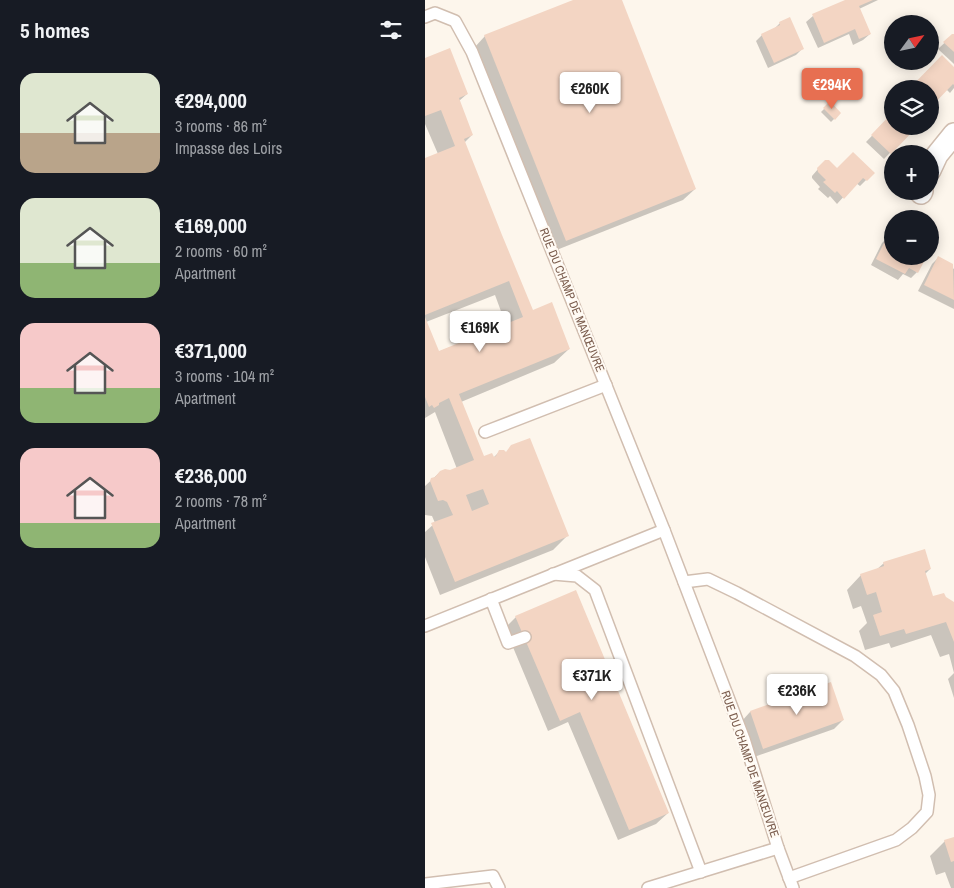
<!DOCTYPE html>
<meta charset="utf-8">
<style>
:root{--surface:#171b24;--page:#20242c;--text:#f1f3f6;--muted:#9ea1a6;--accent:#e76f51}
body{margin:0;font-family:"Archivo Narrow",sans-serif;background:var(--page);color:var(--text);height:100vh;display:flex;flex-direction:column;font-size:19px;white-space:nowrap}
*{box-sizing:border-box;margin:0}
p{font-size:16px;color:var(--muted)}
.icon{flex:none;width:28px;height:28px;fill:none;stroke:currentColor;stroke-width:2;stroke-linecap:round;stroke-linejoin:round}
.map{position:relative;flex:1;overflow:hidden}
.panel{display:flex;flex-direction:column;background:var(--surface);width:425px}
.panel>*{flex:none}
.needle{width:32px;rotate:57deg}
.fabs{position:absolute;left:459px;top:15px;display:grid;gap:10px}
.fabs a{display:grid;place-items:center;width:55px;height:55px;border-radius:50%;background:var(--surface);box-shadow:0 2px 12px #0003;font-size:25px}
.price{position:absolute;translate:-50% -42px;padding:0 11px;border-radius:5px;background:#fff;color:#222;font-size:16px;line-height:32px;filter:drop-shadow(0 1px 2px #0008)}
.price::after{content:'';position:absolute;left:50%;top:30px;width:15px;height:11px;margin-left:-8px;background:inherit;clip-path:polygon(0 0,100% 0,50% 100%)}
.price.selected{background:var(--accent);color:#fff}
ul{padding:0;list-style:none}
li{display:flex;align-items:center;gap:15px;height:125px;padding:0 20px}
li span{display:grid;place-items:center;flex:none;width:140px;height:100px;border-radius:15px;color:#555}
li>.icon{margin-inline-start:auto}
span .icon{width:60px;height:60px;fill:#fffc;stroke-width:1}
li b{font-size:21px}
h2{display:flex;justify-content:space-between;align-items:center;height:60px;padding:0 20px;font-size:21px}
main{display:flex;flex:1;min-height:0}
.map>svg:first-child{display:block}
.shadow{fill:#0003;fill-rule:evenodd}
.building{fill:#f3d5c3;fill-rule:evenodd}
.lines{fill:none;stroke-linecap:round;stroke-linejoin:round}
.lane-casing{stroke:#d1beb0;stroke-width:14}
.street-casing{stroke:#d1beb0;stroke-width:24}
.lane{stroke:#fff;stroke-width:11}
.street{stroke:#fff;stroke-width:21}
.labels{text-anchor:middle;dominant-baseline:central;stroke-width:4;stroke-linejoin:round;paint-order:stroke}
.street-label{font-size:12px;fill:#7a5c4d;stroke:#fffaf3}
</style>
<main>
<section class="panel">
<h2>5 homes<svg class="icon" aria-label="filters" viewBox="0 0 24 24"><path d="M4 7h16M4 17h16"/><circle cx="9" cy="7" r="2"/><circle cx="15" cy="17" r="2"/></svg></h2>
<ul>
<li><span style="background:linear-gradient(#dfe7d0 60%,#b9a48a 0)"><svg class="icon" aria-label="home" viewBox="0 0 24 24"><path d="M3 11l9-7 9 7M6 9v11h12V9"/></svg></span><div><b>€294,000</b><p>3 rooms · 86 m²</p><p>Impasse des Loirs</p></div></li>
<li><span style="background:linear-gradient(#dfe7d0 65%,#8fb573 0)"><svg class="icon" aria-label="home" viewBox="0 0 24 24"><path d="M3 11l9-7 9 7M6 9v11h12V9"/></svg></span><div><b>€169,000</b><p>2 rooms · 60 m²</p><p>Apartment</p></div></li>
<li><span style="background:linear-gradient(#f6c9c9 65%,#8fb573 0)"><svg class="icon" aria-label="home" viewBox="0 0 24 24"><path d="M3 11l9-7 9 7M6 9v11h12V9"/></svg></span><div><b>€371,000</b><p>3 rooms · 104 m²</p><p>Apartment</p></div></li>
<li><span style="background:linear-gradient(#f6c9c9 75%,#8fb573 0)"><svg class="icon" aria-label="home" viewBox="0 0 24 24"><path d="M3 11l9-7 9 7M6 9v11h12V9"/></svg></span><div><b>€236,000</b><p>2 rooms · 78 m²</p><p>Apartment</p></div></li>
</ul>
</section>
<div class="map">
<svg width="529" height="888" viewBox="0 0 529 888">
<rect width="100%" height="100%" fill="#fdf6ec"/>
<g class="shadow">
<polygon points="152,0 195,0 270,189 258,200 129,251 49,48 60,36"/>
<polygon points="422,0 453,0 434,9 445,34 438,40 428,45 424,34 393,48 381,22 388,16"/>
<polygon points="355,23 377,49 371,55 343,68 331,41 337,35 348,30"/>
<polygon points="529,34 529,64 513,49"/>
<polygon points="517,56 529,68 529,88 525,93 521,89 505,106"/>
<path d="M0,59l42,35 -8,7 13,34 -8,8 68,169 37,37 -15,14 -93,39 22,56h10l7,-7 68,84 -15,15 -113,45 -15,-38v-25l10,-9 -3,-7 -7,-1v-29l14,-13 11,-2 7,-2 -22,-57 -10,6v-258l13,-6 -13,-30zM70,295l11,30 -68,27 -12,-30z"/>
<polygon points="405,103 415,113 406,122 396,112"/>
<polygon points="468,114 468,126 491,126 459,159 441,142"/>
<polygon points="400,161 412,170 448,173 435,186 431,183 412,204 405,196 403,198 393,189 395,187 387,178 387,176"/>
<polygon points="463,237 468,256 492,272 486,278 478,274 473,280 446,265 457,243"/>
<polygon points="513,258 529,269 529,309 493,291 507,264"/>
<polygon points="459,563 505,569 500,574 507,598 520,598 529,603 529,698 523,679 529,673 524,654 515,657 506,635 466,648 464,643 440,650 434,631 442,623 436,606 428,609 422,590 436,575 451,570"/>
<polygon points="91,617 243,813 231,824 193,840 143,722 123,731 80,628"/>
<polygon points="405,684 418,720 409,729 329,757 316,722 325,712"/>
<polygon points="529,838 529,888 526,888 520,872 511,875 505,856 520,841"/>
</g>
<g class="building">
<polygon points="148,0 197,0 271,189 141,241 59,35"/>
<polygon points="420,0 448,0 434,6 446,34 434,39 430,29 399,43 387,14"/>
<polygon points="365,17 379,49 349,63 336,34 355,25 354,22"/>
<polygon points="527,34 529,34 529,52 518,42"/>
<path d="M25,48l18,46 -9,4 14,37 -9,4 38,96 31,75 19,-8 18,47 -111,45 25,62 8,-3 2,4 2,-1 3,-6h5l2,2 5,-7 19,-7 39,98 -114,46 -24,-59 22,-8 -6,-13 -4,-2 -5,1 -8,-20 1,-3 4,-1 5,-6 5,-2 5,1 24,-10 -25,-62 -10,5v2l-5,3 -2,-3 -3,2 -4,-10v-80l14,34 84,-34 -14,-36 -84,34v-157l30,-12 -14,-36 -16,6v-58zM58,489l6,15 -17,7 -6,-16z"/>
<polygon points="517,55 529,67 529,85 528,84 505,108 505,89 484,89"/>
<polygon points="405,101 416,113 410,120 398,108"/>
<polygon points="468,112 468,126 493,126 466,154 446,135"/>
<polygon points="428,152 450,173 442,181 438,178 419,199 412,191 410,193 398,182 401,180 393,172 392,168 400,160 404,160 412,168"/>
<polygon points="463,235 468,237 468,256 502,256 493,273 484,268 480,274 451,259"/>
<polygon points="513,256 528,264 529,300 499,285"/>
<polygon points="500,549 506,569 500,571 508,596 519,593 521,597 529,602 529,642 521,622 481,634 479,629 455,636 448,615 457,612 451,592 442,595 435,574 459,566 458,562"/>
<polygon points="151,590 244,813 204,830 155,712 135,721 90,616"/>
<polygon points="406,682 419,720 338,749 325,711"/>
<polygon points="529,837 529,861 526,862 519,840"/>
</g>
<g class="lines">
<g class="lane-casing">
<g id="lane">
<polyline points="0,17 10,13 30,21 47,52 239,530 319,739 353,848 223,888"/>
<polyline points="60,432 181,385"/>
<polyline points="128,574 152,576 170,590 276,872"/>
<polyline points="259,582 283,579 312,593 430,656 456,675 469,691 483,725 500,776 504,795 502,812 487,828 471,840 364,878"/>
<polyline points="66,599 83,643 100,637"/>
<polyline points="0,626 239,530"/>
<polyline points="353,848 368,888"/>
<polyline points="0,884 68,876 74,888"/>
</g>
</g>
<g class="street-casing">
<g id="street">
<polyline points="505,170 512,155 529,134"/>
<polyline points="496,193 497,191"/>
</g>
</g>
<use href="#lane" class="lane"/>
<use href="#street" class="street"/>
</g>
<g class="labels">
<g class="street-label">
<text transform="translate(147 300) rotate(68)">RUE DU CHAMP DE MANŒUVRE</text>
<text transform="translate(325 764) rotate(71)">RUE DU CHAMP DE MANŒUVRE</text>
</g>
</g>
</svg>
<div class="fabs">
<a><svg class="needle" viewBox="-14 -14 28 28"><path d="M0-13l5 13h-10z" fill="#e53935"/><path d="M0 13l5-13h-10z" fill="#9ea1a6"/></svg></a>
<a><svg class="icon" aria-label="layers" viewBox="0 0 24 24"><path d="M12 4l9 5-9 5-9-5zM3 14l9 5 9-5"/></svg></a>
<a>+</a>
<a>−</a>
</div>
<b class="price selected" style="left:407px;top:110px">€294K</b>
<b class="price" style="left:165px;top:114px">€260K</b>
<b class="price" style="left:55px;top:353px">€169K</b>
<b class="price" style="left:167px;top:701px">€371K</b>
<b class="price" style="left:372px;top:716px">€236K</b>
</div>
</main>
